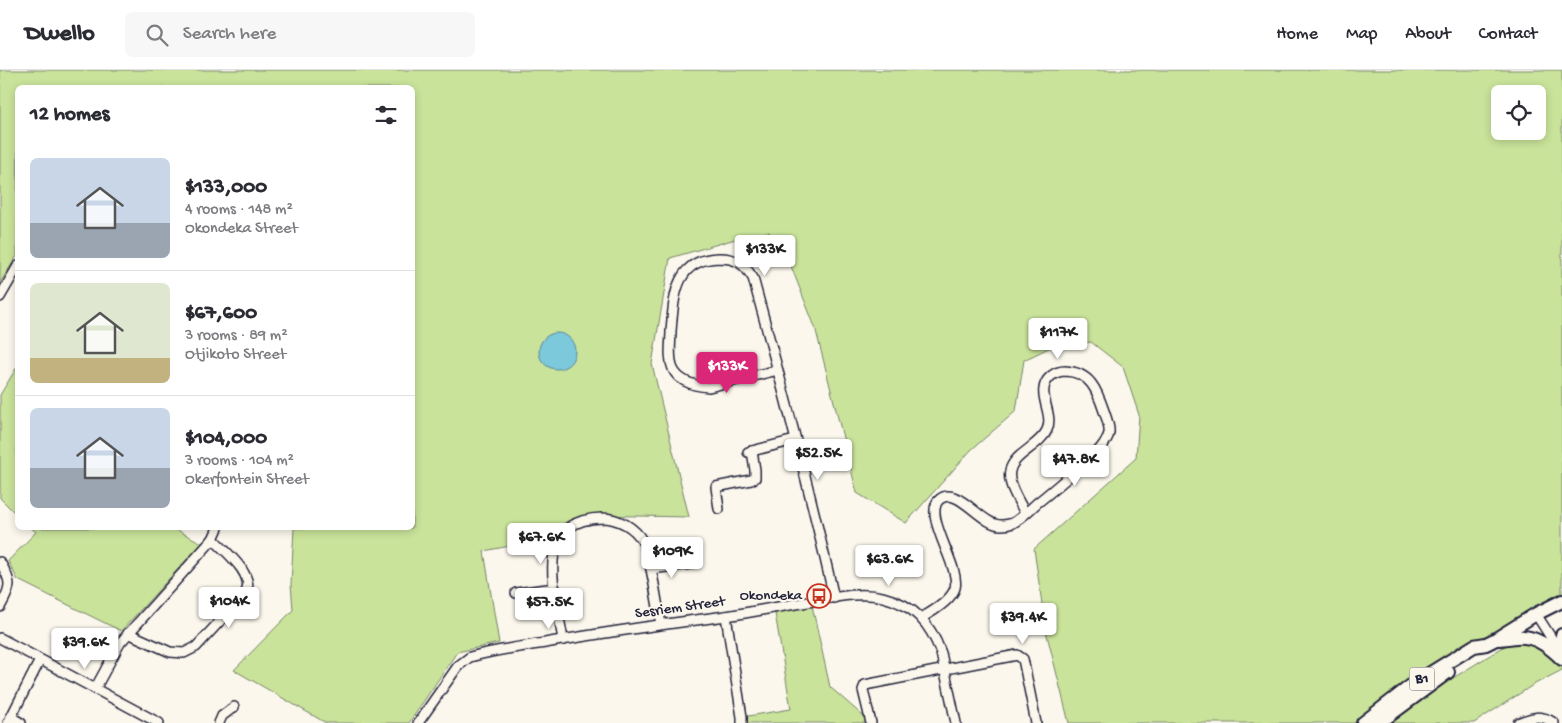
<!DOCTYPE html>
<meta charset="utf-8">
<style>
:root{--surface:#fff;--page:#f7f7f7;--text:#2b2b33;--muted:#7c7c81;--line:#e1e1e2;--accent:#db2777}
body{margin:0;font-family:"Gochi Hand",sans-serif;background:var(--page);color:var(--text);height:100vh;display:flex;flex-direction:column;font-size:19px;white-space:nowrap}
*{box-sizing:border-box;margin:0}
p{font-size:16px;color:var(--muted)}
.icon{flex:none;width:28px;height:28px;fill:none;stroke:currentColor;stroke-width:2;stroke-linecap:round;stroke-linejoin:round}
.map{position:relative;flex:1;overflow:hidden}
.side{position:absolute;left:15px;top:15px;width:400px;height:445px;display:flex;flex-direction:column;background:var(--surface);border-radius:8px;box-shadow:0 2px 8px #0003}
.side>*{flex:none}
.controls{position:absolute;left:1491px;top:15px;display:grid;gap:10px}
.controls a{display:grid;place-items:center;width:55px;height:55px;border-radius:8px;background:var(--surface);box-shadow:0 2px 8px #0003;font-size:25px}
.price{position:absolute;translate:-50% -42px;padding:0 11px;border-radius:5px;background:#fff;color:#222;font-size:16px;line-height:32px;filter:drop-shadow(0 1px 2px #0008)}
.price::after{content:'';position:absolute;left:50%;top:30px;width:15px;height:11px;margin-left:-8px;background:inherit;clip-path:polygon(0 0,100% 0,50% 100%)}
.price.on{background:var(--accent);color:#fff}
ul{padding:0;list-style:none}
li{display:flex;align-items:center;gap:15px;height:125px;padding:0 15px}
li+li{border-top:1px solid var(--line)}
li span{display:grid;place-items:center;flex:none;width:140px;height:100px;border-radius:8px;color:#555}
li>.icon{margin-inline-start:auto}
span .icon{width:60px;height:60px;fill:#fffc;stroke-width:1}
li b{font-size:21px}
h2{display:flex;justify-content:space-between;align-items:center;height:60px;padding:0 15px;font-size:21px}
header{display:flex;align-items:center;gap:30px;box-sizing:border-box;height:70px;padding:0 25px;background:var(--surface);border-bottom:1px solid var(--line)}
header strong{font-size:24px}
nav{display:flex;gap:28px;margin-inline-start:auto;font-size:18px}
.search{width:350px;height:45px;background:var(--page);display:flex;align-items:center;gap:12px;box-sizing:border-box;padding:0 18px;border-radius:8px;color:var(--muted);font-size:19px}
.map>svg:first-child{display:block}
.green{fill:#c9e39a;stroke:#76826a;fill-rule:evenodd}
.water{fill:#7cc9db;stroke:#58869b}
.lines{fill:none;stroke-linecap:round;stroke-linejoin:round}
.minor-casing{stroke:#22223b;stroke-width:12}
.highway-casing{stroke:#22223b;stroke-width:16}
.minor{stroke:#fbf7ec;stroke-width:9}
.highway{stroke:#fbf7ec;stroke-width:12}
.labels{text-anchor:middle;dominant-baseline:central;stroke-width:4.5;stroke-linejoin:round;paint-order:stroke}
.shield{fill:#fbf7ec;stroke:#636270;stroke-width:1}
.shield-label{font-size:14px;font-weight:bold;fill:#22223b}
.poi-label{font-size:15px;fill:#22223b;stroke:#fbf7ec;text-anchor:end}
.street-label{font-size:15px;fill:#22223b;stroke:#fbf7ec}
</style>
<header>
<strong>Dwello</strong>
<div class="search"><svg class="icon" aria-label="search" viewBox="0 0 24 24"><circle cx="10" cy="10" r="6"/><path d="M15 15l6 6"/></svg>Search here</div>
<nav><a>Home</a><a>Map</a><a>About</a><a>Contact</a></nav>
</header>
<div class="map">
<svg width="1562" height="653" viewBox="0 0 1562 653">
<rect width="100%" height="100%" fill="#fbf7ec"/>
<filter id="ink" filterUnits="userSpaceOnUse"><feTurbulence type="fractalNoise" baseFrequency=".02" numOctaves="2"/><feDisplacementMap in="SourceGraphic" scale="10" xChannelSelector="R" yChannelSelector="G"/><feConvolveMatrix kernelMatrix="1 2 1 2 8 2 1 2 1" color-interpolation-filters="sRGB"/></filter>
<g filter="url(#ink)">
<g class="green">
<path d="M0,0h1562v524l-23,12 -129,75 -51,42h-290l-23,-92 -12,-82 102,-91 3,-43 -16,-48 -32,-25 -38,4 -29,14 -8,51 -45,39 -65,73 -49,-30 -42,-166 -30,-76 -16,-19 -37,8 -62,18 -18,106 37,153 -103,-2 -19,6 -21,18 -62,12 15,92 -42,9 -48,71h-83l-92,-53 59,-60 -2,-26 3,-56h118v-440h-394l-1,168 -17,27zM1500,24h38v37h-38z"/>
<polygon points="17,297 17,445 0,428 0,325"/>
<polygon points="31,458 173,458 202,473 121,561 18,510 8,491 36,462"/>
<polygon points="811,531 830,617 871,653 742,653 742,647 791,639 774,537"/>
<polygon points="1522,573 1542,577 1562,597 1562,600 1533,615 1474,653 1392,653 1437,618 1508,574"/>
</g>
<circle class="water" cx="557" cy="281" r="18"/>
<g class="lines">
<g class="minor-casing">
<g id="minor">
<polyline points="0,227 18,196"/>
<path d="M778,300l-69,17c-13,-1 -30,-5 -36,-18 -5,-12 -2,-26 -2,-38 3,-35 4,-72 48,-73 18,0 25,6 34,20 29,106 57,212 81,320"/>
<polyline points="748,382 795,370"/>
<polyline points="719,439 716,417 751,410 755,408 755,400 752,381"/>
<path d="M0,492c12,20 12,24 0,45"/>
<polyline points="651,499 690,494"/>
<polyline points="516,523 555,518"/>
<polyline points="1536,544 1562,585"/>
<polyline points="726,546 742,647 742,653"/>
<path d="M921,548c11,-6 30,-17 34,-30 6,-22 -34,-74 -15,-89 18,-14 41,27 62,26 4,0 8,-1 11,-2 9,-5 16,-13 24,-20 14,-11 29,-24 43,-36 7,-6 14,-11 20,-18 4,-5 8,-10 9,-16 1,-7 -3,-16 -5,-22 -7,-21 -14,-39 -39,-40 -5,0 -10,2 -14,5 -18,16 4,36 -4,54 -7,16 -34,24 -37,41 -3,13 9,30 15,42"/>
<path d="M128,563l42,19 14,1 12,-6 49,-53c12,-18 -20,-43 -32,-55"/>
<polyline points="0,568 159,653"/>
<path d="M563,570c-7,-46 -33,-120 39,-122 16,0 33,9 41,24 3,5 4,12 6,18 5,21 8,43 12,64"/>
<polyline points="95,619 120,573 213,469 218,458"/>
<polyline points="11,647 21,653"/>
<polyline points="8,653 40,590"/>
<polyline points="219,653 222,646 234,637"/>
<path d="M418,653l40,-57 12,-9c25,-7 50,-10 75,-14 60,-11 120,-19 181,-27 27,-4 55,-10 82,-14 24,-4 51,-11 75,-5 31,8 47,26 58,56l15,70"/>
<polyline points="871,653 863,620 865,615 1017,585 1023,589 1036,653"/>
<path d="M1518,653c14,-6 23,-9 36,0"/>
</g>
</g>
<g class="highway-casing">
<g id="highway">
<polyline points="1562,565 1562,579"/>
<path d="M1499,569c8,0 17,-3 25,-2 14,1 28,12 38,22"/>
<polyline points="1363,653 1416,612 1474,576 1486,574 1494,570 1536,544 1562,531"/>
<polyline points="1379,653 1448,602"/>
</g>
</g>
<use href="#minor" class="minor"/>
<use href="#highway" class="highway"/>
</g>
</g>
<defs>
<g id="bus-ring" transform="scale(1.25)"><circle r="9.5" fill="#fbf7ec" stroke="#c8321e" stroke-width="1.5"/><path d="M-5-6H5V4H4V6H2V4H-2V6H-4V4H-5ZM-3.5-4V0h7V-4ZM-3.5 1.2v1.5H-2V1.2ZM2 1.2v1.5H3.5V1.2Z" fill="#c8321e"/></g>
</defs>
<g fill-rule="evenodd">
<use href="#bus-ring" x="819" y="526"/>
</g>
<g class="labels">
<rect class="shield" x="1409.5" y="597.5" width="25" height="23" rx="4"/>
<g class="shield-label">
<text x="1422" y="609">B1</text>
</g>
<g class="poi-label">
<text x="802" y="526">Okondeka</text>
</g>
<g class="street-label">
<text transform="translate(680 538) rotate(-8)">Sesriem Street</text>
</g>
</g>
</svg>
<div class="controls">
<a><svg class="icon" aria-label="locate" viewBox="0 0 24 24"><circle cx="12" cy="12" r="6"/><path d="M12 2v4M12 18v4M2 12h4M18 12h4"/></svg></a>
</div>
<b class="price" style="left:765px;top:207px">$133K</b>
<b class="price" style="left:1058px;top:290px">$117K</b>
<b class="price on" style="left:727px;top:324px">$133K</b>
<b class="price" style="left:818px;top:411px">$52.5K</b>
<b class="price" style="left:1075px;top:417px">$47.8K</b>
<b class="price" style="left:541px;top:495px">$67.6K</b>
<b class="price" style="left:672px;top:509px">$109K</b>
<b class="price" style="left:889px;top:517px">$63.6K</b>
<b class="price" style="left:229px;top:559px">$104K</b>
<b class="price" style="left:549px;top:560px">$57.5K</b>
<b class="price" style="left:1023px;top:575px">$39.4K</b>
<b class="price" style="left:85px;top:600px">$39.6K</b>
<section class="side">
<h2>12 homes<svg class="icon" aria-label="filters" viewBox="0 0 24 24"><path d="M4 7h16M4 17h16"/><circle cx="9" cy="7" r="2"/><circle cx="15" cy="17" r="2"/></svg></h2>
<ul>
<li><span style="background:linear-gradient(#c9d6e8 65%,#9aa5b1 0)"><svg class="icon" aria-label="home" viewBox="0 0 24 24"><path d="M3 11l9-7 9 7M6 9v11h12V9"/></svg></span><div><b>$133,000</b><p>4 rooms · 148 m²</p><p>Okondeka Street</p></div></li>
<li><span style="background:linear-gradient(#dfe7d0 75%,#c2b280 0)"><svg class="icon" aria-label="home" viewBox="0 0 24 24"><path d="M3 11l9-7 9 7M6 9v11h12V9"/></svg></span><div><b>$67,600</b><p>3 rooms · 89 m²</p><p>Otjikoto Street</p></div></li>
<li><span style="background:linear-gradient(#c9d6e8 60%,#9aa5b1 0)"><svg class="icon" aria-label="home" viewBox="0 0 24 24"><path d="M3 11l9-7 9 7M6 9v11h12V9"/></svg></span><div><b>$104,000</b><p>3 rooms · 104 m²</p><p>Okerfontein Street</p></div></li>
</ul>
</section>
</div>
